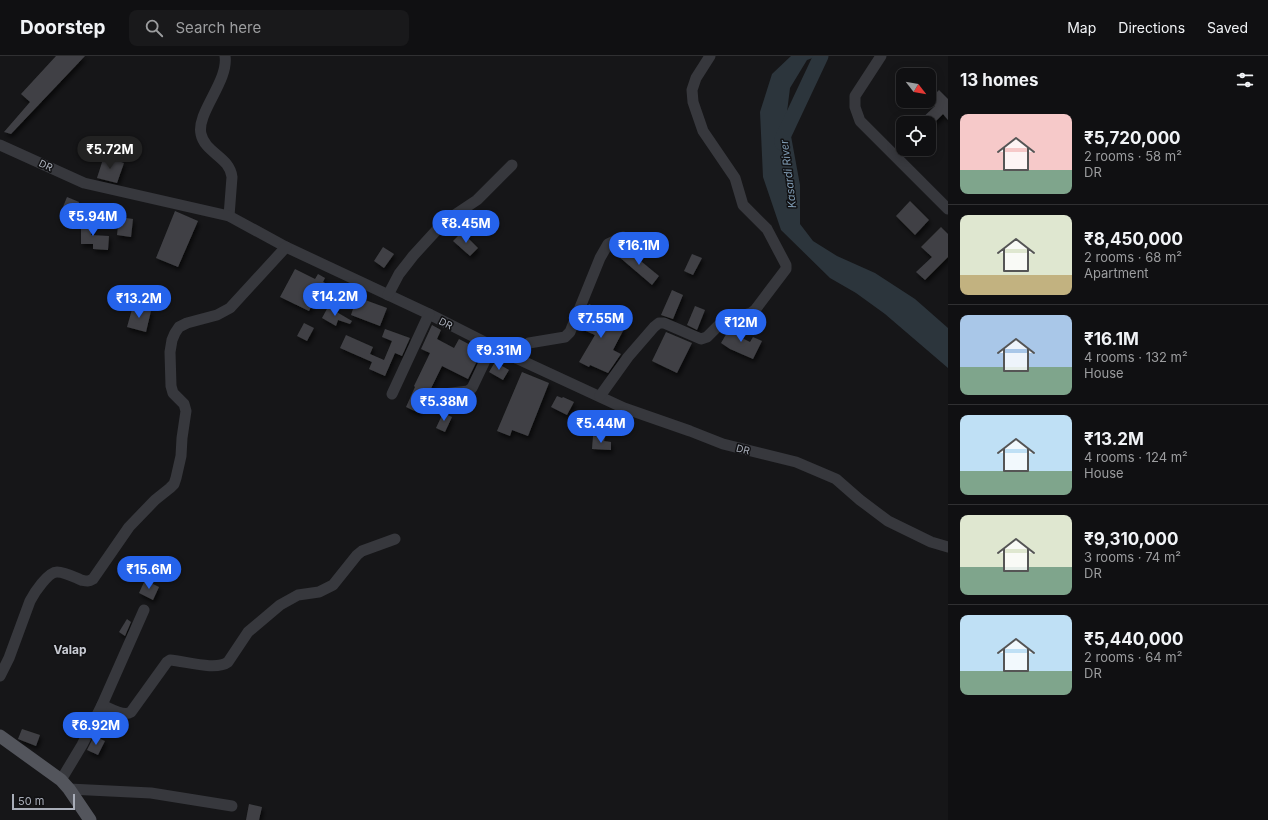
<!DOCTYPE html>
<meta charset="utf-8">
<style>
:root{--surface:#101012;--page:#19191b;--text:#f1f3f6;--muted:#9c9d9f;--line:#303032;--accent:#2563eb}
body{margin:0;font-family:Inter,sans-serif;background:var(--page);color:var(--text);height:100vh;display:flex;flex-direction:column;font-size:15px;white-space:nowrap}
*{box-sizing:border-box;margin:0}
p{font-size:13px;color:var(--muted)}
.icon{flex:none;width:22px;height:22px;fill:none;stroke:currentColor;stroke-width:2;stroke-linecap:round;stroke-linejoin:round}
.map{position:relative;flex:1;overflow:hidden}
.side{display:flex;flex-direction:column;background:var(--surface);width:320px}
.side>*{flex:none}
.needle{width:26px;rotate:121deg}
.buttons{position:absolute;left:896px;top:12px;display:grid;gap:8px}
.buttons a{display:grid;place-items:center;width:40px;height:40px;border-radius:8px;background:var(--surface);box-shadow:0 2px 10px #0003,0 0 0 1px var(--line);font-size:20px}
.scale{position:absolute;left:12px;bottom:10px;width:63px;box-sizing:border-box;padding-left:4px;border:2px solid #a8adb8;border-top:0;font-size:11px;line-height:14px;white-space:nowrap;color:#a8adb8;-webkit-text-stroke:3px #111113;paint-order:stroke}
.price{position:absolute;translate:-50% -34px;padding:0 9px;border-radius:14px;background:var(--accent);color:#fff;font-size:13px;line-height:26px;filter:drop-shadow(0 1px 2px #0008)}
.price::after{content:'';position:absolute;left:50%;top:24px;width:12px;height:9px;margin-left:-6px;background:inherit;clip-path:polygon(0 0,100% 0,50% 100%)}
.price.on{background:#222;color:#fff}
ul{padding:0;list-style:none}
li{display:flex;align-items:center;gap:12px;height:100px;padding:0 12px}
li+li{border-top:1px solid var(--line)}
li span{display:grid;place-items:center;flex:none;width:112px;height:80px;border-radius:8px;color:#555}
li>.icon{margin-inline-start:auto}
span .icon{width:48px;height:48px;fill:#fffc;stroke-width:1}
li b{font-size:17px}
h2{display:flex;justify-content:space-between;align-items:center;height:48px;padding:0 12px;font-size:17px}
header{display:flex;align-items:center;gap:24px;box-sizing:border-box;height:56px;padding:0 20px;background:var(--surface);border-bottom:1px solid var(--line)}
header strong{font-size:19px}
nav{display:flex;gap:22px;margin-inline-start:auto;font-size:14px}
.search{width:280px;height:36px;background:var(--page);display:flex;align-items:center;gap:10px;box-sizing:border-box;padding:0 14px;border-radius:8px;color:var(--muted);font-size:15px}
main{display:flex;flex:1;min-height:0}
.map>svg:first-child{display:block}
.water{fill:#2c353c}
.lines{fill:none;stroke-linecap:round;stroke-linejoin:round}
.river{stroke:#2c353c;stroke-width:15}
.building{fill:#404145;filter:url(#shadow)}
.minor{stroke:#37383d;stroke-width:11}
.major{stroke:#53555c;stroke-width:13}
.labels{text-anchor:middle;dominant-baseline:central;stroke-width:3;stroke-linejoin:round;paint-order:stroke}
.street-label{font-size:10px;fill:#a8adb8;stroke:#111113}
.water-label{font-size:11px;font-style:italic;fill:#7f9bb3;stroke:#111113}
.quarter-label{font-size:12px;font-weight:bold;fill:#c9ccd4;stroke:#111113}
</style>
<header>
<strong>Doorstep</strong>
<div class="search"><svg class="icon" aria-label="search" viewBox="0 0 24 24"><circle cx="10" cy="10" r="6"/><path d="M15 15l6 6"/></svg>Search here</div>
<nav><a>Map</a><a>Directions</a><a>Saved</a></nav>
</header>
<main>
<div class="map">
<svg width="948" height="764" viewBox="0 0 948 764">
<defs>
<filter id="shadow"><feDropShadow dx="2" dy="3.5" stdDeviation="2" flood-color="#0009"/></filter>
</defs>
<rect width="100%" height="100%" fill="#161618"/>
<polygon class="water" points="791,0 818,0 807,4 790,32 786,64 791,80 800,129 800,168 813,185 837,200 875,217 915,243 948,272 948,312 885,258 856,237 830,222 781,174 763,121 760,56 772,18"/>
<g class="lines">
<polyline class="river" points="782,87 782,83 821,0"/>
</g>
<g class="building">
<polygon points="56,0 85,0 11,78 4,76 30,46 21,38"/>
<polygon points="939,34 948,43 948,64 943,58 929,72 929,67 917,67 935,50 929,44"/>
<polygon points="104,100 124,107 117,127 97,122"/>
<polygon points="67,141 79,146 73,161 61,156"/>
<polygon points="910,145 929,164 915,179 896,160"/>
<polygon points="175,155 198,165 178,211 156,202"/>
<polygon points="119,161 133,163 131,181 117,179"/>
<polygon points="81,164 91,164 91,179 109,180 108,194 93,193 93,188 81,188"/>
<polygon points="941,171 948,178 948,201 925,224 916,216 932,201 921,191"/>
<polygon points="462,176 478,192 470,200 453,185"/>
<polygon points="383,191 394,198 384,212 374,205"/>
<polygon points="625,192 659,220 652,229 618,200"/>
<polygon points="692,198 702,202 693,219 684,215"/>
<polygon points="295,213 315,223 318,218 325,222 323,226 337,233 329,248 316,241 309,255 280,241"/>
<polygon points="672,234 683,239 673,263 661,259"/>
<polygon points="357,241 387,252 380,270 351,259"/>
<polygon points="589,248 613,259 610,266 624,273 613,294 621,298 608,317 590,309 589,311 579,306 595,279 579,272"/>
<polygon points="133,250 151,255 146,276 127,271"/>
<polygon points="695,250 705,254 697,274 687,269"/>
<polygon points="328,251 352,265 350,268 338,264 336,270 322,262"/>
<polygon points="304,267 314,272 307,285 297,280"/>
<polygon points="432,269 441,274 437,283 454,292 459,283 482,295 468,323 442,310 419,357 406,351 415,331 414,330 430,297 421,293"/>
<polygon points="735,269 740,272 736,279 750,286 753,281 762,285 753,303 730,293 721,287 731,270"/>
<polygon points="385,273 410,282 402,300 395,297 385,320 369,313 372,306 340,292 346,279 373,291 370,298 384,304 392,285 382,281"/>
<polygon points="666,276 692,287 677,317 652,305"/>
<polygon points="495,306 509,314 503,324 489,316"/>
<polygon points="522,316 549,327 528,380 512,374 510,380 497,375"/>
<polygon points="557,340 562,342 563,341 574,346 567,359 551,351"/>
<polygon points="443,357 452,361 445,376 436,372"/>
<polygon points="593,380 605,381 604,385 611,386 611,394 592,393"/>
<polygon points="145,524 159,531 153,544 139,537"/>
<polygon points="127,563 131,566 125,580 119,576"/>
<polygon points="22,673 40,679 36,690 18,683"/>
<polygon points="94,680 105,685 98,699 87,694"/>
<polygon points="249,748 262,751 259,764 246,764"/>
</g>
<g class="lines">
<g class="minor">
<path d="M225,0c4,25 -29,57 -24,78 4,19 29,23 31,43l-3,39"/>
<polyline points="881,0 855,40 855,51 860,65 948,153"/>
<polyline points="0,89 84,127 229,160 286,191 429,258 516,302 624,352 690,375 723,388 796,406 836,423 860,444 888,465 931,486 948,491"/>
<polyline points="388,239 399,218 413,200 444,166 477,144 512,109"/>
<polyline points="516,302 529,287 565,281 570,276 600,202 608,188 623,181"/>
<polyline points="392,338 429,258"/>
<polyline points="444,338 468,335 472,332 492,290"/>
<polyline points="600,340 628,301 654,271 659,267 664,267 701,283 707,281 723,265 751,257 755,254 786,213 786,209 767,173 743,149 735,122 703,75 693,46 692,34 696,22 710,0"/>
<path d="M0,620l9,-18 21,-57c4,-8 18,-29 27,-29 8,0 17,5 24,8 5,1 7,2 12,-1l36,-52 26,-27 15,-12 4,-4 2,-6 5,-22 1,-18 4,-27 -2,-7 -11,-11 -2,-7 -1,-34 2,-12 3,-7 4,-6 8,-4 30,-8 13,-7 56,-61"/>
<path d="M102,649c8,3 21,12 29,7l36,-50 3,-2c15,1 46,11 58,2l20,-30 32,-27 18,-10 21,-3 14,-7 24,-30 5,-4 33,-12"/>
<polyline points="61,724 82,689 102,649 144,554"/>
<polyline points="69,733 151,737 232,750"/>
</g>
<polyline class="major" points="0,680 61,724 69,733 90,764"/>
</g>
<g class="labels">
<g class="street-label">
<text transform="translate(46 109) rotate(25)">DR</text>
<text transform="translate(446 267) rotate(27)">DR</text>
<text transform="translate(743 393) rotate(14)">DR</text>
</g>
<g class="water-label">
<text transform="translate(788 118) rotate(-97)">Kasardi River</text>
</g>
<g class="quarter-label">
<text x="70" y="593">Valap</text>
</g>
</g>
</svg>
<div class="buttons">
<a><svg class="needle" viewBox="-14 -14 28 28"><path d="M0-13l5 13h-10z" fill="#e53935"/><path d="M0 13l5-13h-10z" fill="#9c9d9f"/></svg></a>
<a><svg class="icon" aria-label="locate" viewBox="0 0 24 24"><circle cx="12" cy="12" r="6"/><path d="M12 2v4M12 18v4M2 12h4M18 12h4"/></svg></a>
</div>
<div class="scale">50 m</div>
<b class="price on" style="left:110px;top:114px">₹5.72M</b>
<b class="price" style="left:93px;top:181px">₹5.94M</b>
<b class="price" style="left:466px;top:188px">₹8.45M</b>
<b class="price" style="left:639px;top:210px">₹16.1M</b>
<b class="price" style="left:335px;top:261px">₹14.2M</b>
<b class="price" style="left:139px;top:263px">₹13.2M</b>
<b class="price" style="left:601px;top:283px">₹7.55M</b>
<b class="price" style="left:741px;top:287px">₹12M</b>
<b class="price" style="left:499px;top:315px">₹9.31M</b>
<b class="price" style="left:444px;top:366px">₹5.38M</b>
<b class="price" style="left:601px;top:388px">₹5.44M</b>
<b class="price" style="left:149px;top:534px">₹15.6M</b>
<b class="price" style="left:96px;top:690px">₹6.92M</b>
</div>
<section class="side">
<h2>13 homes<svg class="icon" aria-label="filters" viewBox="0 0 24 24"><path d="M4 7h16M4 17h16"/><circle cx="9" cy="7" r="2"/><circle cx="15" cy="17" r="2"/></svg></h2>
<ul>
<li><span style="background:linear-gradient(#f6c9c9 70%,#7fa58c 0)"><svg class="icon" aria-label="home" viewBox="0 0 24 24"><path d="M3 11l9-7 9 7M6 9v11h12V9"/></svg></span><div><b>₹5,720,000</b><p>2 rooms · 58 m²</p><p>DR</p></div></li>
<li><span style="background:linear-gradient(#dfe7d0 75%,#c2b280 0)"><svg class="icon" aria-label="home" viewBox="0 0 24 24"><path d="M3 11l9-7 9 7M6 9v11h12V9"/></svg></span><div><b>₹8,450,000</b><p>2 rooms · 68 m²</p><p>Apartment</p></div></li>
<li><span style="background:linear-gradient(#a9c7e8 65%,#7fa58c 0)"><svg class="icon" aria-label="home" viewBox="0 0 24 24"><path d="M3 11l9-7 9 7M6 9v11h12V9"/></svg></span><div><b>₹16.1M</b><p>4 rooms · 132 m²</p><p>House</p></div></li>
<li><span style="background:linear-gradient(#bfe0f5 70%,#7fa58c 0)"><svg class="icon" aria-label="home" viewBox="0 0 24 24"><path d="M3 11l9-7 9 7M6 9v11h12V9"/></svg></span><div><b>₹13.2M</b><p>4 rooms · 124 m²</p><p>House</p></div></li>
<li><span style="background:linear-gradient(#dfe7d0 65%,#7fa58c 0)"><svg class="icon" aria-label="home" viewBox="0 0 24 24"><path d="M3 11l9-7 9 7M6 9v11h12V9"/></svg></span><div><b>₹9,310,000</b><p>3 rooms · 74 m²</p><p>DR</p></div></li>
<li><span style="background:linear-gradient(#bfe0f5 70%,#7fa58c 0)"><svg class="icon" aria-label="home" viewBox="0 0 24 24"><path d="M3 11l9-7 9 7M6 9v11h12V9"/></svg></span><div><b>₹5,440,000</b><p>2 rooms · 64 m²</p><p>DR</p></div></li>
</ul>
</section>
</main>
